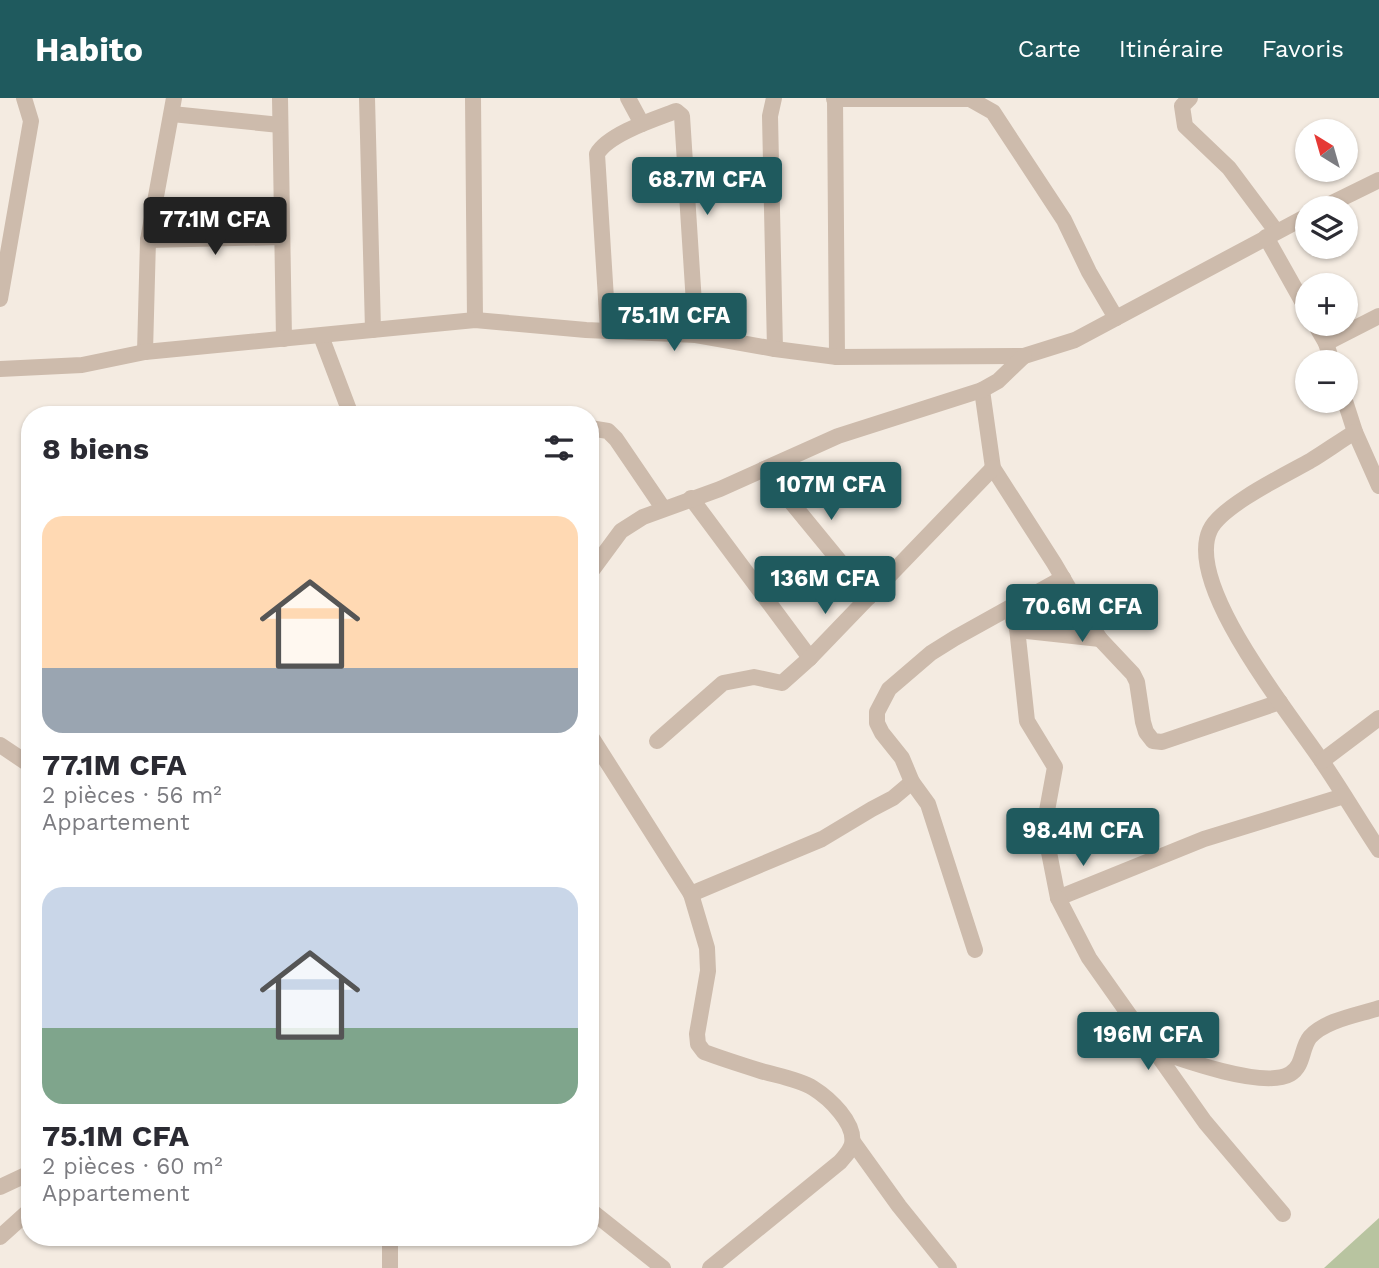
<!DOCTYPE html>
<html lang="fr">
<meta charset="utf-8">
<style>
:root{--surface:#fff;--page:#f2f2f3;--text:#2b2b33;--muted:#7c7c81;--accent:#1f5a5e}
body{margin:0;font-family:"Work Sans",sans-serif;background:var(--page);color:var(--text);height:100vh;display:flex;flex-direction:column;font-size:26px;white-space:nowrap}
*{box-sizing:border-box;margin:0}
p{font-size:23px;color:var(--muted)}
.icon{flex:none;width:38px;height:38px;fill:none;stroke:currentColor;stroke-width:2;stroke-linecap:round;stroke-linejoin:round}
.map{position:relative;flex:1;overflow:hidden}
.details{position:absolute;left:21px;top:308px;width:578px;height:840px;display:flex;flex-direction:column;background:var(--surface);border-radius:28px;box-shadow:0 2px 5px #0004}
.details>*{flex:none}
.needle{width:46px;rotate:323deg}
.tools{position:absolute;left:1295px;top:21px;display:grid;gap:14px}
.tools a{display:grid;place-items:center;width:63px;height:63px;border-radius:50%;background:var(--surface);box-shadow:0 2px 5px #0004;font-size:35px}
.price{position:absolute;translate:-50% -60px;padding:0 16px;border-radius:7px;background:var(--accent);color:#fff;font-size:23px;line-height:46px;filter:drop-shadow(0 2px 4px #0008)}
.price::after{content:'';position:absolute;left:50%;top:42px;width:21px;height:16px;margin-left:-10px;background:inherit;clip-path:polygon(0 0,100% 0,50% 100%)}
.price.current{background:#222;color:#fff}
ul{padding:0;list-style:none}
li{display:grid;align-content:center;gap:14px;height:371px;padding:0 21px}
li span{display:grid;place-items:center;height:217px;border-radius:21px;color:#555}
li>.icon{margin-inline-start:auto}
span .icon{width:126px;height:126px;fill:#fffc;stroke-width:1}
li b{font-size:30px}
h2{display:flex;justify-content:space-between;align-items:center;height:84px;padding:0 21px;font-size:30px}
header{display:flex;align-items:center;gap:42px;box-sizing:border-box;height:98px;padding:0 35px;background:var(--accent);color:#fff}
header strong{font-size:33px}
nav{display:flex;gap:38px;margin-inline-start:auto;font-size:24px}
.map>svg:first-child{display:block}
.green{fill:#b8c4a0}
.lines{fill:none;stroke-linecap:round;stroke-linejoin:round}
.minor{stroke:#cdbbac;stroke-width:16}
</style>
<header>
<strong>Habito</strong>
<nav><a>Carte</a><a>Itinéraire</a><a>Favoris</a></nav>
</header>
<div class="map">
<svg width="1379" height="1170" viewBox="0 0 1379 1170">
<rect width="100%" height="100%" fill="#f4ebe1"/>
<polygon class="green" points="1379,1120 1379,1170 1324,1170"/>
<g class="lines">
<g class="minor">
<polyline points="280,0 284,241"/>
<polyline points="367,0 373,232"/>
<polyline points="473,0 475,222"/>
<polyline points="628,0 642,26"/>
<polyline points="774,0 770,18 775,251"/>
<polyline points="835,0 837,259"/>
<polyline points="1190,0 1182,8 1185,28 1229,70 1276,133"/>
<polyline points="834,1 970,1 993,14 1064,122 1089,174 1116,220"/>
<polyline points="172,16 280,27"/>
<polyline points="1322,110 1379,82"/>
<polyline points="1266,139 1307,212"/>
<polyline points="148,142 282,139"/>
<polyline points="0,201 31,23 24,0"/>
<polyline points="1315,226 1326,245 1332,264"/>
<path d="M608,233l-11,-177c11,-20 58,-35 79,-43l6,5 14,219"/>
<polyline points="321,238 351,317"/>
<polyline points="1326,245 1379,218"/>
<polyline points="145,254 148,142 174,0"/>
<polyline points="0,271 82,267 145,254 475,222 586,232 696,237 775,251 837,259 1024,258 1075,242 1307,118"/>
<polyline points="982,292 993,370 1054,465 1088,523 1100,541 1133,576 1137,584 1143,624 1146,634 1153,643 1162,644 1280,604"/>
<polyline points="1345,303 1355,334 1379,388"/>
<polyline points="590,330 608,333 616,341 663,410"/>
<path d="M1355,334c-15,9 -30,20 -45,29 -25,14 -89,45 -100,69 -26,55 81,185 111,230 20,29 38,60 58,90"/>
<polyline points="764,371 869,499"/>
<polyline points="691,400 810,560"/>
<polyline points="590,475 621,433 643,419 720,391 838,338 982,292 998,283 1024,258"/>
<polyline points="1013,522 1017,530 1027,533 1100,541"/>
<polyline points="1017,530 1027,623 1055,669 1044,729 1058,800 1204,741 1344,698"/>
<polyline points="590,637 691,796 822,741 872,711 893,700 912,684"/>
<polyline points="657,643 723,585 754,579 782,585 810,560 993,370"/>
<polyline points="0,647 30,667"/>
<polyline points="1322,663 1379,620"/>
<path d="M691,796l16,54 1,23 -11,63 1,10 6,8c19,7 38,13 57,19 17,5 37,8 52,17 16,10 43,35 39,56 -2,8 -8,13 -12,18l-130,106"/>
<polyline points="1058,800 1089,860 1205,1024 1283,1116"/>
<polyline points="975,852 928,706 912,684 902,660 882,635 877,625 877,614 889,591 931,555 955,540 1063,480"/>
<path d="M1155,952c28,10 109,39 135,24 14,-8 11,-26 20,-37 15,-17 48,-22 69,-29"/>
<polyline points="853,1044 899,1108 949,1170"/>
<polyline points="0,1089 30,1075"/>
<polyline points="590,1112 663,1170"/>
<polyline points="0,1139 30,1112"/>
<polyline points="390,1139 390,1170"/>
</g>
</g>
</svg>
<div class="tools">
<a><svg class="needle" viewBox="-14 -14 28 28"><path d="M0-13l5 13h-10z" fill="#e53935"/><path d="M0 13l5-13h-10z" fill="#7c7c81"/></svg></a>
<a><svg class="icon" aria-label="layers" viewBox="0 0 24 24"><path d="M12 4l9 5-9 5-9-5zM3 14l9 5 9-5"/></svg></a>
<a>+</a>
<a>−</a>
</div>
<b class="price" style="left:707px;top:119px">68.7M CFA</b>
<b class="price current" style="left:215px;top:159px">77.1M CFA</b>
<b class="price" style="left:674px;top:255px">75.1M CFA</b>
<b class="price" style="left:831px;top:424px">107M CFA</b>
<b class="price" style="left:825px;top:518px">136M CFA</b>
<b class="price" style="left:1082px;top:546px">70.6M CFA</b>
<b class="price" style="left:1083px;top:770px">98.4M CFA</b>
<b class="price" style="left:1148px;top:974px">196M CFA</b>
<section class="details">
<h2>8 biens<svg class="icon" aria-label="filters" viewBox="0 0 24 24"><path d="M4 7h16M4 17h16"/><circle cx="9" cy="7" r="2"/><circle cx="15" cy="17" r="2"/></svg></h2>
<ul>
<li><span style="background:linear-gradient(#ffd9b3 70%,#9aa5b1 0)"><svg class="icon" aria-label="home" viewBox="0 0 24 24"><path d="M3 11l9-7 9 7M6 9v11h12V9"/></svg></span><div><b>77.1M CFA</b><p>2 pièces · 56 m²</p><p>Appartement</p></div></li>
<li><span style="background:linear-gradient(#c9d6e8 65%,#7fa58c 0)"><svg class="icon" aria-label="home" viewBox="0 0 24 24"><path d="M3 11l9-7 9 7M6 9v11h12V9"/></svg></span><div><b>75.1M CFA</b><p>2 pièces · 60 m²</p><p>Appartement</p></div></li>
</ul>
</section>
</div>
